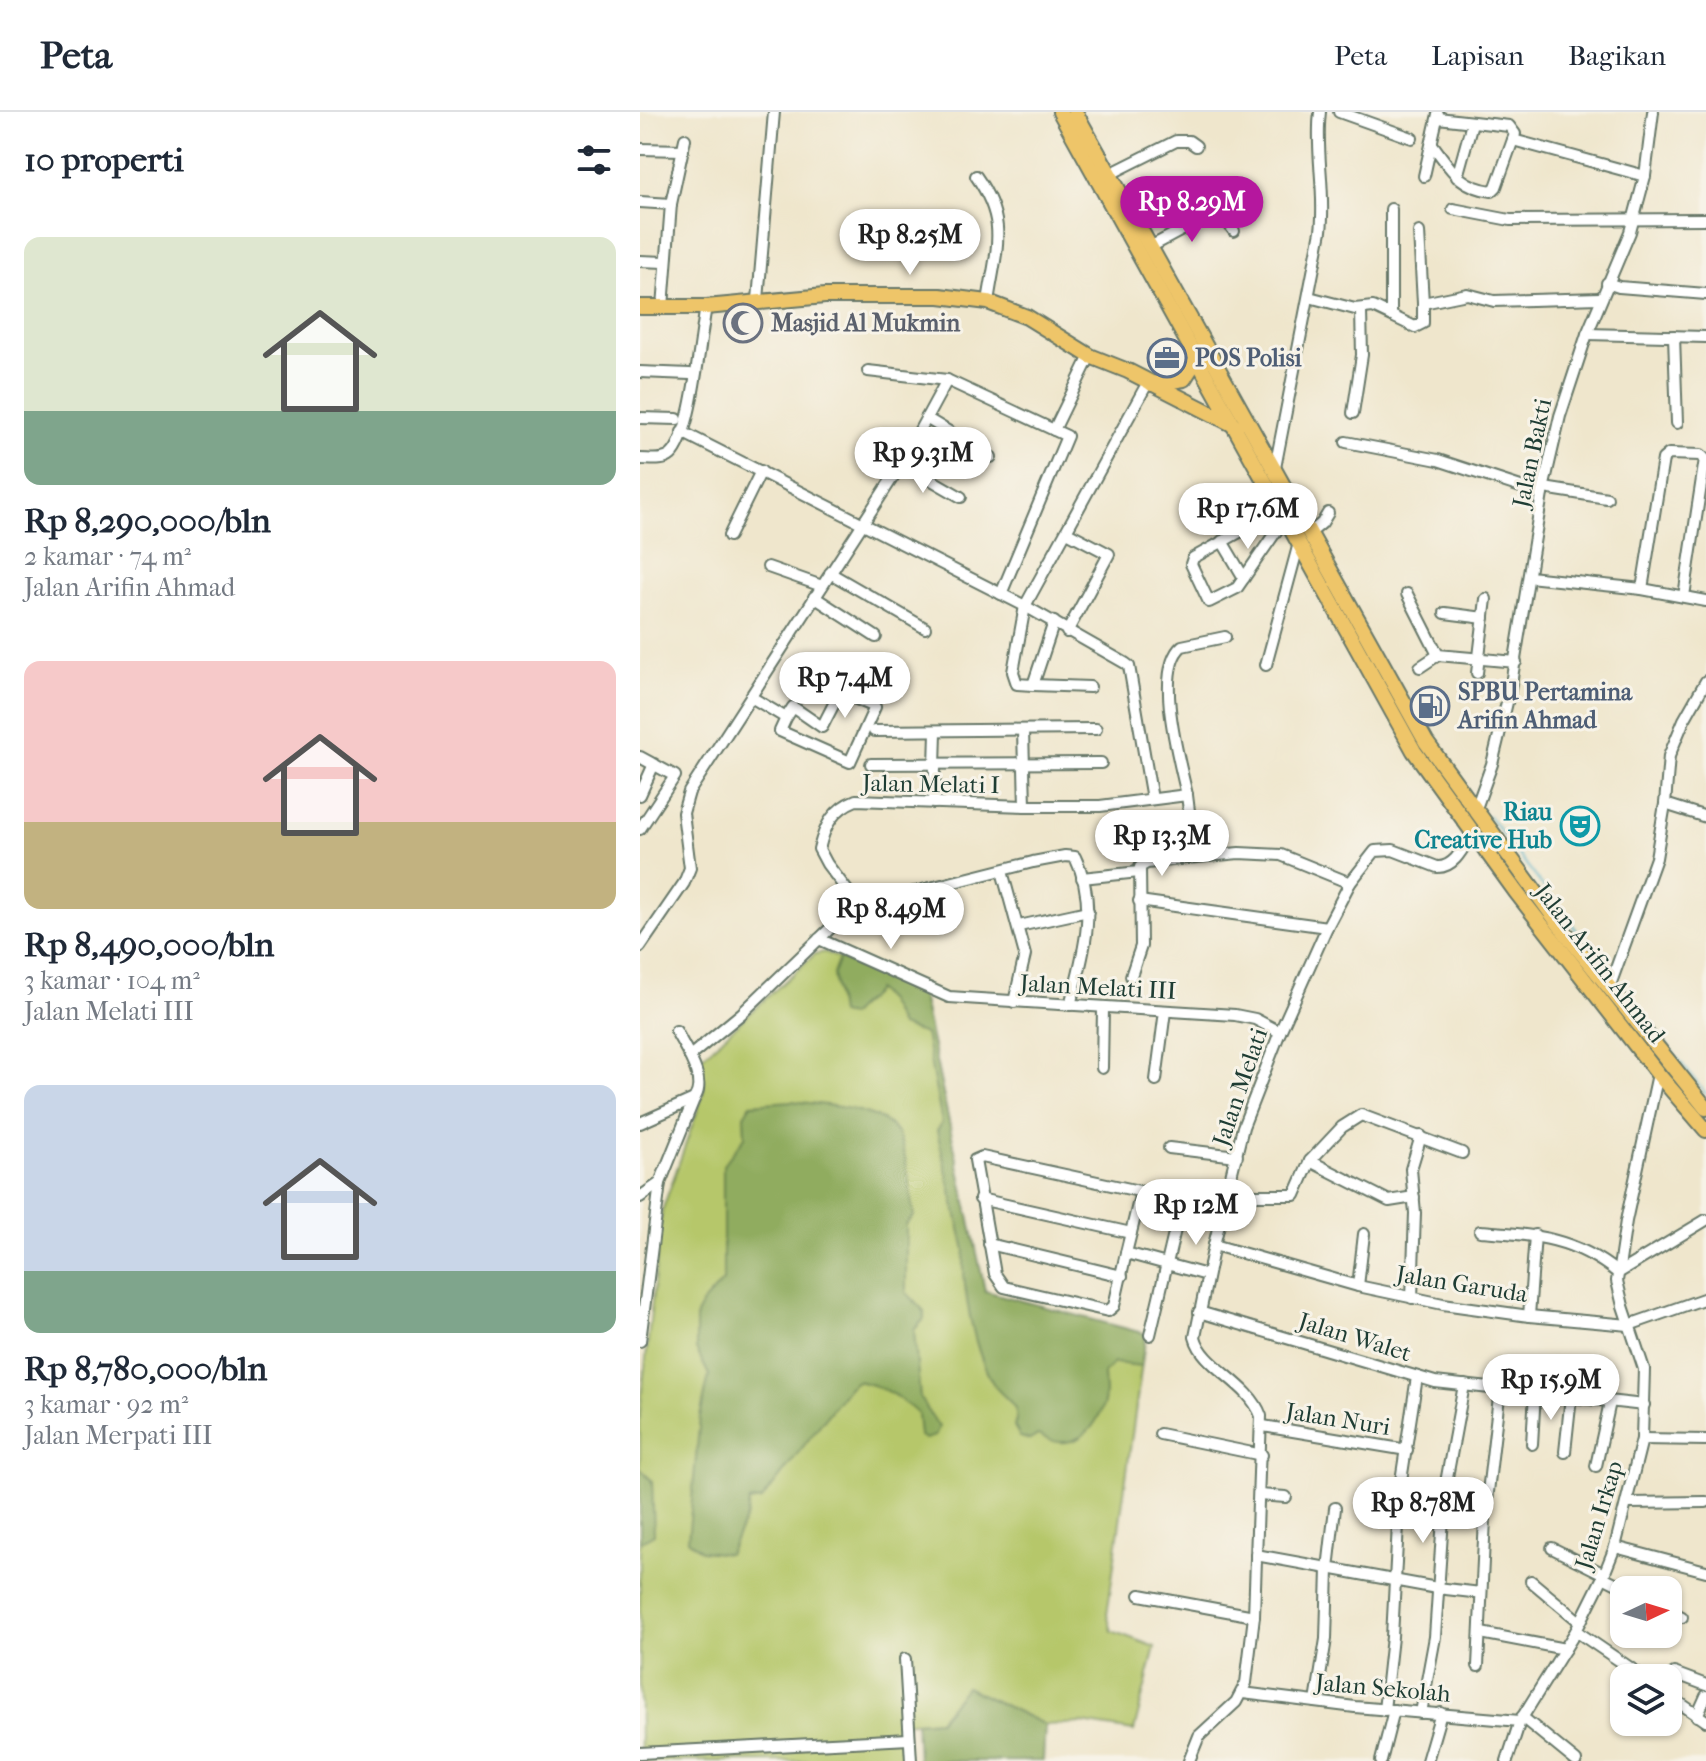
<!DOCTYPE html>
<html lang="id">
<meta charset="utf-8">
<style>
:root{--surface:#fff;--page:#f6f6f7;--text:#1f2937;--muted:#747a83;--line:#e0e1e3;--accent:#b5179e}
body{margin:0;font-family:"IM FELL French Canon",serif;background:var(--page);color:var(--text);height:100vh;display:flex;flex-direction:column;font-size:30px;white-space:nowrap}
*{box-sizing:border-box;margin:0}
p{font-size:26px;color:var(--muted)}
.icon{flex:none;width:44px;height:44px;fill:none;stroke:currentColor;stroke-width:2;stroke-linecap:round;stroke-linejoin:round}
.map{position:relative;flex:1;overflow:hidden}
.side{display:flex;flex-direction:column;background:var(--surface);width:640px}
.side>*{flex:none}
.needle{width:52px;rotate:86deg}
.buttons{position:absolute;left:970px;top:1464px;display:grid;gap:16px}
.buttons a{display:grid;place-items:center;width:72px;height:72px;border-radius:16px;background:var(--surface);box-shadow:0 2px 6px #0004;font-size:40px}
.price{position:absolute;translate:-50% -68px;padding:0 18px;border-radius:28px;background:#fff;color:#222;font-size:26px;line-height:52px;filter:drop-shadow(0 2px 4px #0008)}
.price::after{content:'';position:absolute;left:50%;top:48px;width:24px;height:18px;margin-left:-12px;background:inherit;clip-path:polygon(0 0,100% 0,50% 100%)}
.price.on{background:var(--accent);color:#fff}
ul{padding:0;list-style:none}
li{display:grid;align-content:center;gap:16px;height:424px;padding:0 24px}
li span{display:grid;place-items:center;height:248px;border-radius:16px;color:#555}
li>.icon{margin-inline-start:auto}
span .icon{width:144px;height:144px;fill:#fffc;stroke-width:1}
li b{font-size:34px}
h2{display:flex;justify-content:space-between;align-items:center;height:96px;padding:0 24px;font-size:34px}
header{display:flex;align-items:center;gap:48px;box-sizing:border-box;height:112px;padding:0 40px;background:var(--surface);border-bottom:2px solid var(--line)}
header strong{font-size:38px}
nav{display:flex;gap:44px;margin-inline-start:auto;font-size:28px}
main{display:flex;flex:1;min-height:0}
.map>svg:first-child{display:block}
.green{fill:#b6c76a;stroke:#6a824f;stroke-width:2}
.forest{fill:#90ac5e;stroke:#587449;stroke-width:2}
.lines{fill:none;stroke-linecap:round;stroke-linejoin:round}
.stream{stroke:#46adc6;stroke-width:2}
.minor-casing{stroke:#687869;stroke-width:14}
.major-casing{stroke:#687869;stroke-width:18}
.minor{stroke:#fff;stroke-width:10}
.major{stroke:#eec569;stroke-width:14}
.labels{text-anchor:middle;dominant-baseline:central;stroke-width:6;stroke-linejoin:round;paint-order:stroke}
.worship-label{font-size:24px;font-weight:bold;fill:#5b616d;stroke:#f7f3e8;text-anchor:start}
.service-label{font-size:24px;font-weight:bold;fill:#4e5e75;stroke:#f7f3e8;text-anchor:start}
.street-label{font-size:24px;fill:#1f3d34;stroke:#f7f3e8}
.culture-label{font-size:24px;font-weight:bold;fill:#0d838f;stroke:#f7f3e8;text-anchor:end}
</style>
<header>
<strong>Peta</strong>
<nav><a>Peta</a><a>Lapisan</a><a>Bagikan</a></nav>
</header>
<main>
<section class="side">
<h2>10 properti<svg class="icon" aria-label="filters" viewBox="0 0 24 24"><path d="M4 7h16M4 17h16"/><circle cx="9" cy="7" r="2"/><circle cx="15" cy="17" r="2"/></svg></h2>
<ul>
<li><span style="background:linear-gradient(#dfe7d0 70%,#7fa58c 0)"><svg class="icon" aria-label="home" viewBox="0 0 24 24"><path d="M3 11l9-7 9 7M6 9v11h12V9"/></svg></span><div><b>Rp 8,290,000/bln</b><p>2 kamar · 74 m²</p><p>Jalan Arifin Ahmad</p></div></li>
<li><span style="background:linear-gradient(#f6c9c9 65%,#c2b280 0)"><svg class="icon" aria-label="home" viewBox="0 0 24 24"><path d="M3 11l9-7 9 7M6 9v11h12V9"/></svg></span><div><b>Rp 8,490,000/bln</b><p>3 kamar · 104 m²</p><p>Jalan Melati III</p></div></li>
<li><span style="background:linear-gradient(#c9d6e8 75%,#7fa58c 0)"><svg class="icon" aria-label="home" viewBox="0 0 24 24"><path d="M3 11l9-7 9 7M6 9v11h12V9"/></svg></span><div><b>Rp 8,780,000/bln</b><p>3 kamar · 92 m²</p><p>Jalan Merpati III</p></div></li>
</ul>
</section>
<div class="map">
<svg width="1066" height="1649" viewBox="0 0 1066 1649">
<rect width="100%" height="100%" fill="#f7f3e8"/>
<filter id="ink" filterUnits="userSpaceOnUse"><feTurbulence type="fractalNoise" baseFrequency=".0125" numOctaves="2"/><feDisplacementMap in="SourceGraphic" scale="16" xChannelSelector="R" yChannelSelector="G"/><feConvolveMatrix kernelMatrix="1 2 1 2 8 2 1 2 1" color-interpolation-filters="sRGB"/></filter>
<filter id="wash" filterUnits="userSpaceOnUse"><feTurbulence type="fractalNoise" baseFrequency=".006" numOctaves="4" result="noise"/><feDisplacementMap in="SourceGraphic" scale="32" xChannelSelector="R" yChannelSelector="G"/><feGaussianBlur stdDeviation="1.8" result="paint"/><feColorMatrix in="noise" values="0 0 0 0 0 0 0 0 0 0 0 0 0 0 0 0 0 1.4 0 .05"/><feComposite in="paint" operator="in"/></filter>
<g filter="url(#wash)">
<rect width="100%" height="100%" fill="#efe6cc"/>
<polygon class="green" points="185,840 282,884 345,1179 506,1222 467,1503 472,1519 515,1535 494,1619 442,1611 405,1613 326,1575 299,1608 260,1611 263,1649 0,1649 0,1301 22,1099 63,983 64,970 58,948 175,842"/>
<g class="forest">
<path d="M199,846l83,38 63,295 161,43 -5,32 -27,-3 -10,10c0,10 3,23 -1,33 -11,31 -35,46 -65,29l-8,5 -10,-3 -6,-11c9,-22 -11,-27 -20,-41 -19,-30 -34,-101 -29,-135l-28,-119 5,-8 -17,-89 -25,-8 -13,-25 -11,-11c-8,12 -18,14 -26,26l-11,-2 -6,-40z"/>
<path d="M152,989c29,4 91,6 106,34 9,18 12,60 16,81l-8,9v67l18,19v8l-10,11 6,68 19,29 -4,9 -10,3 -5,-3 -2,-22c-19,-18 -36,-28 -61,-33l-8,6 -87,113 -13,2 -2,14 -19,38 -27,-3 -13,-11 12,-123 9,-42 -13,-26v-34l6,-11 21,-23v-116l22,-28 -1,-22 7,-11z"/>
<polygon points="0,1356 12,1369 14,1422 0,1430"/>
<polygon points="326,1575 405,1613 403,1649 278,1649 276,1610 299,1608"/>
</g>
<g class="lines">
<g class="stream">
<polyline points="849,704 968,859"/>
<polyline points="997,895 1066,982"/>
</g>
</g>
</g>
<g filter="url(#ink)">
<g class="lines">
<g class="minor-casing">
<g id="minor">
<polyline points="699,0 772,26"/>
<polyline points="873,28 1005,64"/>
<path d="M792,32c19,25 27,43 60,47l4,-4 19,-53 -6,-8 -71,-8"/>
<polyline points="0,37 43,38"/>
<polyline points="470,62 536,29 549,29 556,34"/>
<path d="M336,64c33,47 20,72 12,126"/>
<polyline points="784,64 798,2"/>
<polyline points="817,65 832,11"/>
<polyline points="0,90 31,92"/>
<polyline points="813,97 870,108 1066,107"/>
<polyline points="779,120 783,191"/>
<polyline points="512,134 568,104 584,106 594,119"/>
<polyline points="0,149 25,150"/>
<polyline points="967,171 979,175 1066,182"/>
<polyline points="669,185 715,197 733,195 775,215 783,211 783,191 827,182 854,189 960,186"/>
<polyline points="118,188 134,0"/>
<polyline points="23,195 31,92 45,27"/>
<polyline points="751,202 751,97"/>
<polyline points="947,222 1066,225"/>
<polyline points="1034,224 1037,311"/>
<polyline points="228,259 307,268"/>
<polyline points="0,260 50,262"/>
<polyline points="713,301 722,243 721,199 718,197"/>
<polyline points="0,306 37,307"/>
<polyline points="286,306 351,345"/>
<polyline points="42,320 385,494 485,551 489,554 512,687"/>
<polyline points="706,330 798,348 902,382"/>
<path d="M0,347c10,0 23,3 31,-4 21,-18 29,-119 35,-148"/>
<polyline points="262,351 321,385"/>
<path d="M635,356l46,-237c5,-40 -6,-79 -1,-119"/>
<polyline points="904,376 967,386"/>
<polyline points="641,397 553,446 551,452 569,490 597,476 646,405"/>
<polyline points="670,421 682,411 688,401"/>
<polyline points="89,424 121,359"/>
<polyline points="582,429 604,466"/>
<polyline points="128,455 182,474"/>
<polyline points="190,461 285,516"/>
<polyline points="889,465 1002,477 1066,489"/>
<polyline points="1002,477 1023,347 1029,342 1061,343 1065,347 1044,484"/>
<polyline points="361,482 427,324 414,318"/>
<polyline points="767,482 798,543 876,550"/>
<polyline points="174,485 236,525"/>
<polyline points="805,501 844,506"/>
<polyline points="414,510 393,573 377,572 373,560 385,494 508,270"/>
<polyline points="427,520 469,442 427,420"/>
<polyline points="626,553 659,431"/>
<polyline points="780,555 798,543"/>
<polyline points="837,561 846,487"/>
<polyline points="393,573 450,575"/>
<polyline points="111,585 146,606 153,595 182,615 200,580 235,595 210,650 140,619 146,606"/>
<polyline points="383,618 385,694"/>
<polyline points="234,619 456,617"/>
<polyline points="0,645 35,664 0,717"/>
<polyline points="231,652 461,651"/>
<polyline points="0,683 14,652"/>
<path d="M547,683c-7,-32 -34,-125 -5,-149l43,-9"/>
<polyline points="294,691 296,619"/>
<polyline points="1025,692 1066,705"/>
<polyline points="835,699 852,652 870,578 902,382 920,304 947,222 990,120 1005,64 1013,0"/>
<polyline points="362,759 385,843 374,890"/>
<polyline points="442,766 499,760"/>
<polyline points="499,789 687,815"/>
<polyline points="379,814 448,799"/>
<polyline points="179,827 309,885 595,903 615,907 640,920"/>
<polyline points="0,835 44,771 50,756 43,701 49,680 262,351 307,268 414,318 450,244"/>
<polyline points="491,864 501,834 500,755 507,751 547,746"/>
<polyline points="969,876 1016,746 1025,692 1029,644 1044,608 1066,569"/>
<path d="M430,893c13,-49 29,-99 5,-148l-10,-1 -32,6 -174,44 -32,-42 -8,-15c6,-24 14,-40 37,-49l169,6h75l87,-11 2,16 -2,47 52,-5 42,2 69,28"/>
<polyline points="50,944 101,902 202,805 219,794"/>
<polyline points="462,956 463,896"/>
<polyline points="516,968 525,899"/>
<path d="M0,1011l54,-24c14,-19 -9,-50 -18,-68"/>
<polyline points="529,1036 597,1044"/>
<polyline points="670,1049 749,1089 774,1085"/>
<polyline points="501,1080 486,1141 567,1163"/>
<polyline points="586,1083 655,1083 670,1049 702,1015 721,1003 822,1041"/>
<polyline points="0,1085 20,1071 54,987"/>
<polyline points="340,1087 491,1121"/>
<path d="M840,1119c54,4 94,6 138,42l88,-53"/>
<polyline points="349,1132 482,1164"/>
<polyline points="574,1133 718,1174 803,1192 889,1204 989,1213 1066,1186"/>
<polyline points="486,1141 474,1194 468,1199 364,1175 355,1162 335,1048 342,1045 582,1097"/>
<polyline points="718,1174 724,1122"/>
<polyline points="772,1186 775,1101 771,1057 781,1024"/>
<polyline points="559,1200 795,1270 1004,1293"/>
<polyline points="889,1204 895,1123"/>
<polyline points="510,1223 542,1088"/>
<polyline points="0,1229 20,1071"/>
<polyline points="623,1314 767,1338"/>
<polyline points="520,1322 622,1343"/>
<polyline points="1002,1327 1066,1328"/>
<polyline points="892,1332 895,1280"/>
<polyline points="925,1340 931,1284"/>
<polyline points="956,1354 970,1290"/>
<polyline points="619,1383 646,1385"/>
<polyline points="988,1391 1066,1390"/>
<polyline points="975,1435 1066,1459"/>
<polyline points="912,1436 964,1462"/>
<polyline points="616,1443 797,1476 841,1481"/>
<polyline points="963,1465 989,1478"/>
<polyline points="891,1469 940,1510"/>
<polyline points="500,1483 614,1504"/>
<polyline points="1028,1498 1042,1505"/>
<polyline points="936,1519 1005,1566"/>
<polyline points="841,1521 925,1537"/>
<polyline points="265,1547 271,1649"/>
<polyline points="838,1554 845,1406 860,1276"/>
<polyline points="1034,1561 1066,1573"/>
<polyline points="603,1581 715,1595 880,1609"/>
<polyline points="1028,1583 1066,1609"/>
<polyline points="676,1590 686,1527 688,1457 695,1396"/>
<polyline points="744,1598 752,1525 760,1375 777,1265"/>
<polyline points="781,1601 795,1525 805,1376 824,1273"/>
<polyline points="1057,1604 1066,1584"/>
<polyline points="882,1605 936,1649"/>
<polyline points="0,1641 269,1627"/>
<path d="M549,1649l10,-25 37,-34 10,-19 8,-67 7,-200c-12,-34 -58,-48 -66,-79l19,-92 29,-118 37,-95 47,-105 23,-44 25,-32 18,-1 44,17c18,1 27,-21 36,-35"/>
<polyline points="741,1649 754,1598"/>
<polyline points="787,1649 801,1601"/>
<polyline points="867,1649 880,1609 936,1519 963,1465 975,1435 1002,1327 1004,1257 983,1194 977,1169 986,1109 1018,962"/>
</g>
</g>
<g class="major-casing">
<g id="major">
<polyline points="420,0 774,639 876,780 1018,962 1066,1018"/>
<polyline points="435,0 786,630 927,823 1066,996"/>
<polyline points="0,195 66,195 185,184 300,184 348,190 387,205 450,244 488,259 596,314"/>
<polyline points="512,272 544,267 558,245"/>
</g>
</g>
<use href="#minor" class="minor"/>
<use href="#major" class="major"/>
</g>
</g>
<defs>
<g id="mosque-ring" transform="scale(2)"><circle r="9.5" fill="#f7f3e8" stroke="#6b7280" stroke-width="1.5"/><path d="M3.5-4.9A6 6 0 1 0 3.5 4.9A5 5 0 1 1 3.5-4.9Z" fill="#6b7280"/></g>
<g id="office-ring" transform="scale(2)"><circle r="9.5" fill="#f7f3e8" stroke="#5c6f8a" stroke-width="1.5"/><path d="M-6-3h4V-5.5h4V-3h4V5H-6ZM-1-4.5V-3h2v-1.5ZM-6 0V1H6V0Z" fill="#5c6f8a"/></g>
<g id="fuel-ring" transform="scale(2)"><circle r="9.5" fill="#f7f3e8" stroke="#5c6f8a" stroke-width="1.5"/><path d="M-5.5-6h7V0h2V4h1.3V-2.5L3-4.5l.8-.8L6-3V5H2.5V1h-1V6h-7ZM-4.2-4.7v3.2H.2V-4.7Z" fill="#5c6f8a"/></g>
<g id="theatre-ring" transform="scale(2)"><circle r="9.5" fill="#f7f3e8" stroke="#0f9aa8" stroke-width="1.5"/><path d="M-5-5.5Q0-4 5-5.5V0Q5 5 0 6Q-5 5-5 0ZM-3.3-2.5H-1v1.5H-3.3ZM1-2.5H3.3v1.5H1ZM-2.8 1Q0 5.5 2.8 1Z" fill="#0f9aa8"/></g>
</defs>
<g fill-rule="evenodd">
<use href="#mosque-ring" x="103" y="211"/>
<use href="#office-ring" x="527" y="246"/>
<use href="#fuel-ring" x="790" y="594"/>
<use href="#theatre-ring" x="940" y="714"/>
</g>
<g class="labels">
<g class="worship-label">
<text x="131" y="211">Masjid Al Mukmin</text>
</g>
<g class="service-label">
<text x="555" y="246">POS Polisi</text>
<text x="818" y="580">SPBU Pertamina<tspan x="818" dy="28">Arifin Ahmad</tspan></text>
</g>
<g class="street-label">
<text transform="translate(892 341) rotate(-78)">Jalan Bakti</text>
<text transform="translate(291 672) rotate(1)">Jalan Melati I</text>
<text transform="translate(960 851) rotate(52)">Jalan Arifin Ahmad</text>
<text transform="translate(458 875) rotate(3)">Jalan Melati III</text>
<text transform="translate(600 975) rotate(-71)">Jalan Melati</text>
<text transform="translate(822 1172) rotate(9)">Jalan Garuda</text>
<text transform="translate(715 1225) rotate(17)">Jalan Walet</text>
<text transform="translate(698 1307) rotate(9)">Jalan Nuri</text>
<text transform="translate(959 1403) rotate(-73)">Jalan Irkap</text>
<text transform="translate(743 1576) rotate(5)">Jalan Sekolah</text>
</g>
<g class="culture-label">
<text x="912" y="700">Riau<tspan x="912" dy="28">Creative Hub</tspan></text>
</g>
</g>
</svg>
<div class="buttons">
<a><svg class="needle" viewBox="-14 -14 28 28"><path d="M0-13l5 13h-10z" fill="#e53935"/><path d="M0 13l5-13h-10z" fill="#747a83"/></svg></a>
<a><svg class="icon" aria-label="layers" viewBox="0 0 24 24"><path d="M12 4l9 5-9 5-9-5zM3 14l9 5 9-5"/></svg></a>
</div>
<b class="price on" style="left:552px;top:132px">Rp 8.29M</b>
<b class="price" style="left:270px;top:165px">Rp 8.25M</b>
<b class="price" style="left:283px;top:383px">Rp 9.31M</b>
<b class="price" style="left:608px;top:439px">Rp 17.6M</b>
<b class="price" style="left:205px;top:608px">Rp 7.4M</b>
<b class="price" style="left:522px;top:766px">Rp 13.3M</b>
<b class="price" style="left:251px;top:839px">Rp 8.49M</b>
<b class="price" style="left:556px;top:1135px">Rp 12M</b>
<b class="price" style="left:911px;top:1310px">Rp 15.9M</b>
<b class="price" style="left:783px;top:1433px">Rp 8.78M</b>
</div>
</main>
